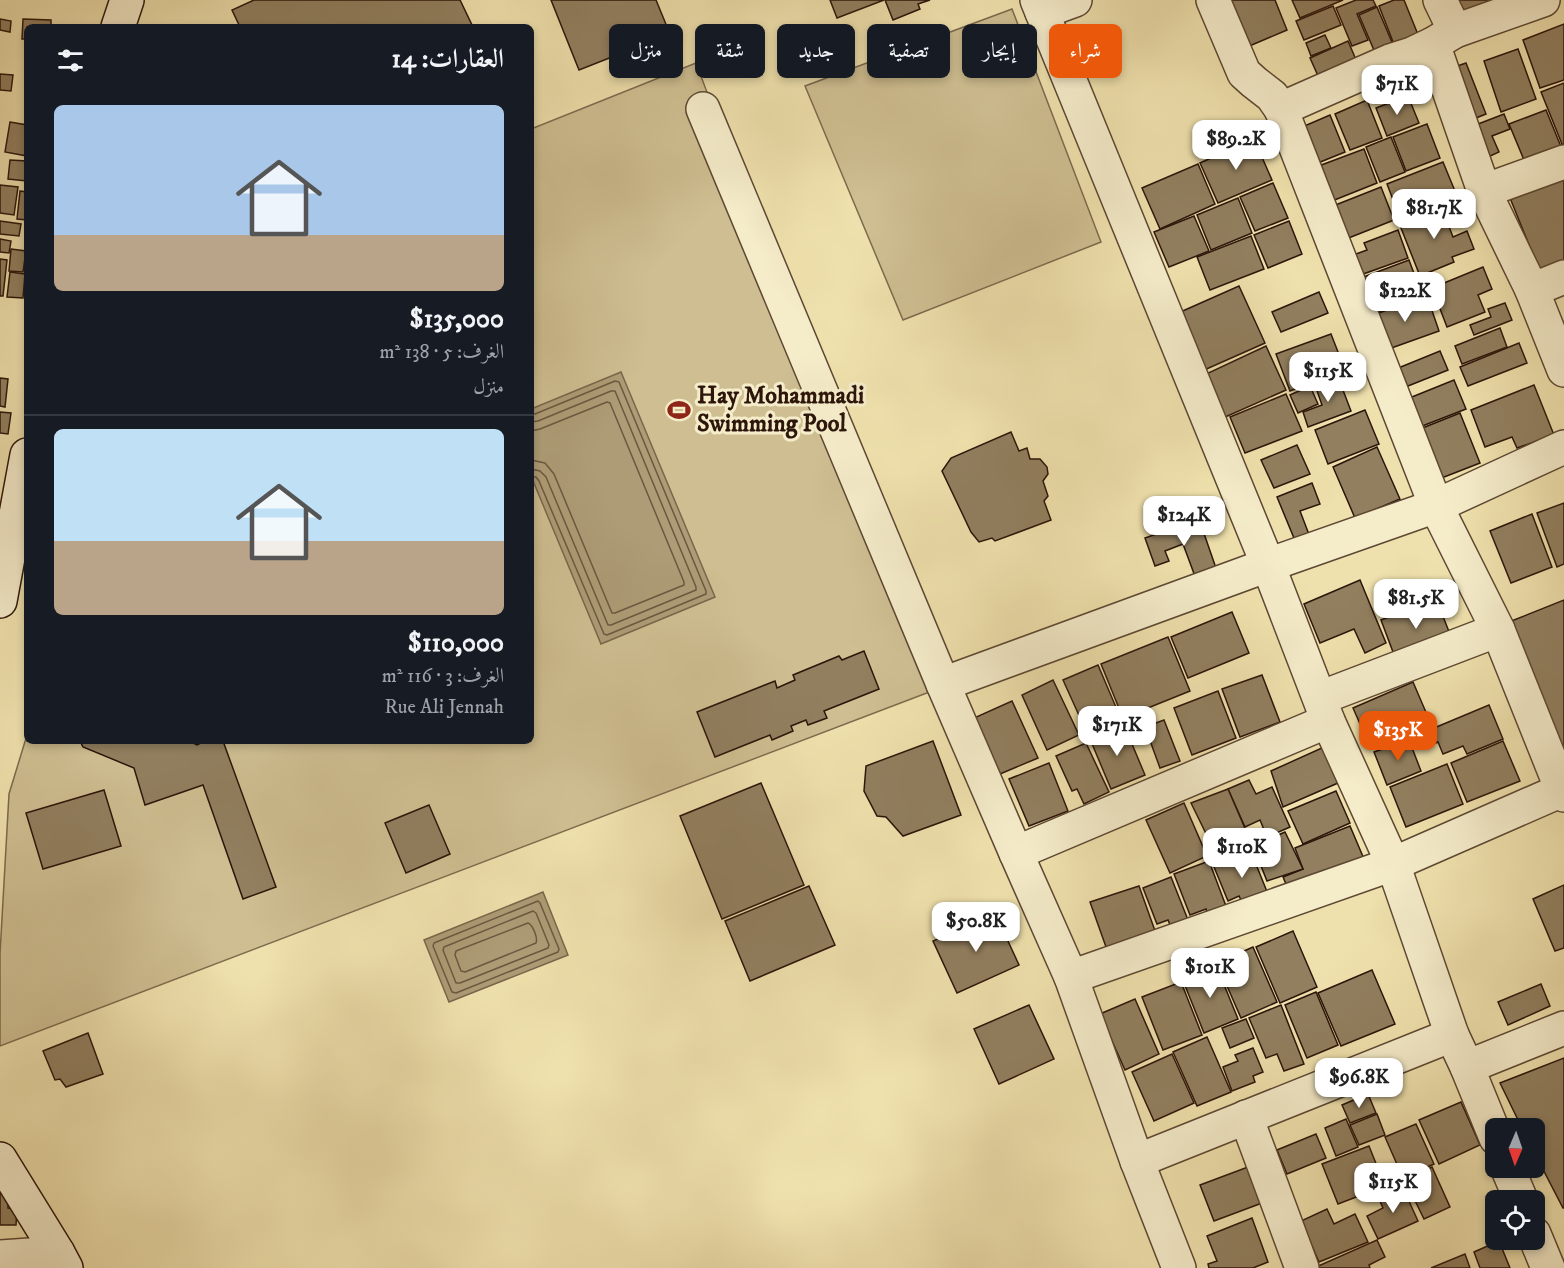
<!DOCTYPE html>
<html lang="ar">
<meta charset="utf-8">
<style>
:root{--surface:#171b24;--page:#242831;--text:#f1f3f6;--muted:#9ea1a6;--line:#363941;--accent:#ea580c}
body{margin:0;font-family:"IM FELL DW Pica",Amiri,serif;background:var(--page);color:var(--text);direction:rtl;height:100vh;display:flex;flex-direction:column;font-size:22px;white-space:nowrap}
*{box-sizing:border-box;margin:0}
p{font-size:20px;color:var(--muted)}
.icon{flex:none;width:33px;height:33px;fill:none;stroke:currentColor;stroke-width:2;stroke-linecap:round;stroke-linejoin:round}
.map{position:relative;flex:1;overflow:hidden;direction:ltr}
.drawer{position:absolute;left:24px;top:24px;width:510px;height:720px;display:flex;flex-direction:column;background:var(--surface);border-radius:9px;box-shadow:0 3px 9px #0003;direction:rtl}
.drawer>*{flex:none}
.banner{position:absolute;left:552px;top:24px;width:570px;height:54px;direction:rtl;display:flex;gap:12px}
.needle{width:39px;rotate:182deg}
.controls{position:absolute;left:1485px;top:1118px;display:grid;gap:12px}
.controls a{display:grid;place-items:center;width:60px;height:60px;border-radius:9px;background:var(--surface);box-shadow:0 3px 9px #0003;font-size:30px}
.price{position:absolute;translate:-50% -51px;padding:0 14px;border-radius:12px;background:#fff;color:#222;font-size:20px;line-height:39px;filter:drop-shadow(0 2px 3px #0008)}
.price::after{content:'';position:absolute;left:50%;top:36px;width:18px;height:14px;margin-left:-9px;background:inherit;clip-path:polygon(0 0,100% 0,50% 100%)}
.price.selected{background:var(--accent);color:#fff}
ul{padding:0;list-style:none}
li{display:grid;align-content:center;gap:12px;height:318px;padding:0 30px}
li+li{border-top:2px solid var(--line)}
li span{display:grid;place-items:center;height:186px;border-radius:9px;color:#555}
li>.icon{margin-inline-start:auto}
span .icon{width:108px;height:108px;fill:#fffc;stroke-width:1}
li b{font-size:26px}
h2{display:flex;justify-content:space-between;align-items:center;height:72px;padding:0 30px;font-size:26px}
.tag{padding:0 21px;border-radius:9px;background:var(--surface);box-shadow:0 3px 9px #0003;font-size:21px;line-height:54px}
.tag.selected{background:var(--accent);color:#fff}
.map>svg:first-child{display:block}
.green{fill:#cebe91;stroke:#7d6a4e;stroke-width:1.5}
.water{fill:#ad9c76;stroke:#79664b;stroke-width:1.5}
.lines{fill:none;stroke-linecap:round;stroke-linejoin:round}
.shore{stroke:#6c5840;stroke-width:1.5}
.building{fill:#917f5f;stroke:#2c150a;stroke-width:1.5}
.street-casing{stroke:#5d4833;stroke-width:36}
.secondary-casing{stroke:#2c150a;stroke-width:36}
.street{stroke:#f5ecca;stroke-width:33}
.secondary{stroke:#f5ecca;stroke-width:33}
.labels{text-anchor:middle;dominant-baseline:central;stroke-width:6;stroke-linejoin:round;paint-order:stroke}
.poi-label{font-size:24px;font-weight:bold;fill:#2c150a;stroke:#f5ecca;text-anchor:start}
</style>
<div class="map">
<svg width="1564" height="1268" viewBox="0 0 1564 1268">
<rect width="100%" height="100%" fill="#efe1ad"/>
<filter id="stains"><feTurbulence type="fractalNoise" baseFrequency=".00333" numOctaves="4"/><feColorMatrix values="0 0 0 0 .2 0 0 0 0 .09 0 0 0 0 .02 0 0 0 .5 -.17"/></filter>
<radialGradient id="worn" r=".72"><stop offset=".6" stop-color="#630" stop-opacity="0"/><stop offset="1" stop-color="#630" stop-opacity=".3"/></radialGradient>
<g class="green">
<polygon points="1012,9 1101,242 903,320 805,86"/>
<polygon points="696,63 932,691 0,1046 0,954 9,794 27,735 27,741 531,741 531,129"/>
</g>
<g class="water">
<polygon points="621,372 715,597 601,644 531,476 531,409"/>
<polygon points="543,892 568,955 449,1002 424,940"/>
</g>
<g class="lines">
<g class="shore">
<polyline points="531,414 535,414 615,381 619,382 706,591 706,594 607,635 604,634 539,481 536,477 531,477"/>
<polyline points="531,422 538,421 611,391 615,391 696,587 696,590 611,625 608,625 546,477 540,471 531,469"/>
<polyline points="531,431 540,429 607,402 610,403 684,582 684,585 615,613 612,613 554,474 545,463 531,460"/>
<polygon points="538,901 540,903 559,949 558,952 456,993 452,992 433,946 434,943"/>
<polygon points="533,911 536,913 549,945 548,948 460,983 456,983 443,950 444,947"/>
<path d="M528,923c5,2 10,15 8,20l-71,29 -4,-1 -6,-16 1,-4z"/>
</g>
</g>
<g class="building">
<polygon points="254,0 460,0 473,27 240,27 232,10"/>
<polygon points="551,0 656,0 670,34 579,70"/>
<polygon points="830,0 884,0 837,18"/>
<polygon points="885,0 930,0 918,4 920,9 893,20"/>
<polygon points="1227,0 1275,0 1287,30 1247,47"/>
<polygon points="1292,0 1343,0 1300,18"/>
<polygon points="1356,0 1373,0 1376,6 1357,14 1368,40 1352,46 1336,8"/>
<polygon points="1394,0 1404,0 1419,37 1395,47 1379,6"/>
<polygon points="1452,0 1499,0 1461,21"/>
<polygon points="1333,6 1341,25 1304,40 1296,21"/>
<polygon points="1377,7 1394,47 1376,55 1359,15"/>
<polygon points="0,19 11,21 10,32 0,30"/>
<polygon points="23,19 51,20 51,27 27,27 27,39 22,39"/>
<polygon points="1564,24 1564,80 1540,88 1523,40"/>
<polygon points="1325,35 1331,48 1311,56 1306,43"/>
<polygon points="1348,41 1357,62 1319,78 1310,58"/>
<polygon points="1518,49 1536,99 1501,112 1484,61"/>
<polygon points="1466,63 1486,114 1466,122 1446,70"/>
<polygon points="0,74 13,75 11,91 0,90"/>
<polygon points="1564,83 1564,149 1541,92"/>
<polygon points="1408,96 1419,123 1387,136 1376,108"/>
<polygon points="1367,100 1382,138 1350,150 1335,114"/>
<polygon points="1546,110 1564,154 1529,172 1509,124"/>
<polygon points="1504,114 1510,129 1492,136 1499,152 1486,158 1473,126"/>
<polygon points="1330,115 1345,152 1308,167 1293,131"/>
<polygon points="10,122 27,125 27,156 5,152"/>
<polygon points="1427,124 1440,158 1406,171 1393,137"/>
<polygon points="1391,137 1405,172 1380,182 1366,147"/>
<polygon points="1254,139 1272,180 1218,203 1200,163"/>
<polygon points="1364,149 1377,183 1322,205 1308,170"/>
<polygon points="10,160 27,161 27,181 8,179"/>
<polygon points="1443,162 1457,196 1400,218 1387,184"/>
<polygon points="1198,164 1215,204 1160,229 1142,188"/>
<polygon points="1564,171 1564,274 1544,282 1508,193"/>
<polygon points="1273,183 1288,218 1255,231 1240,197"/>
<polygon points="0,185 18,187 14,215 0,213"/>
<polygon points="1381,187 1394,220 1341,241 1328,208"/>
<polygon points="20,191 27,192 27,220 17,219"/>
<polygon points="1238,198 1252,233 1211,250 1197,215"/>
<polygon points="1451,203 1456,215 1446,219 1453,237 1467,231 1474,249 1452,257 1454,262 1420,276 1399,223"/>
<polygon points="1194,216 1209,251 1169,267 1154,232"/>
<polygon points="0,221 21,224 19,236 0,234"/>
<polygon points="1289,221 1302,254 1268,268 1254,235"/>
<polygon points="1398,230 1408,258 1352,278 1345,258 1367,250 1364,243"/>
<polygon points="1251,236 1264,269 1210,290 1197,257"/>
<polygon points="0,239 11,241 9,253 0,252"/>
<polygon points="11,249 26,251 23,272 9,271"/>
<polygon points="0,259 7,260 3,296 0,296"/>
<polygon points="1409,260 1422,295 1367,316 1353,281"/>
<polygon points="1483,267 1492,289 1478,295 1485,312 1447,327 1432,288"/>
<polygon points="10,272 25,274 23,298 7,297"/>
<polygon points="1239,286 1265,343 1202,371 1176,314"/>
<polygon points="1319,292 1328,313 1281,332 1272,312"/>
<polygon points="1427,296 1439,331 1383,351 1370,316"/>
<polygon points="1505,303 1512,320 1474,335 1470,325 1491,317 1488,309"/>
<polygon points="1500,328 1507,347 1462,364 1455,346"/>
<polygon points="1331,334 1345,370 1290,391 1276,354"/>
<polygon points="1519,343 1527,363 1468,386 1460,367"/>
<polygon points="1266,346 1286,390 1223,418 1204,375"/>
<polygon points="1440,351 1448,370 1398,390 1391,371"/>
<polygon points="1338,377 1351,411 1308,427 1303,412 1322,405 1315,385"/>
<polygon points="0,378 8,379 5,407 0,406"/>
<polygon points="1454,380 1466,409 1412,430 1402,401"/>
<polygon points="1534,385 1554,435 1517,448 1512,437 1485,447 1471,410"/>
<polygon points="1310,386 1318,404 1298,413 1290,395"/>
<polygon points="1286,394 1302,431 1245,453 1230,417"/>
<polygon points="1365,410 1379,444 1328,464 1315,430"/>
<polygon points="0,412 11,413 8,434 0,433"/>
<polygon points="1460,413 1480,463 1439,479 1420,429"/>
<polygon points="1011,432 1019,451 1027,448 1030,459 1040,459 1047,467 1048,474 1043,481 1048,496 1044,501 1051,520 995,541 992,538 979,542 971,532 942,471 951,458"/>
<polygon points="1297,445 1310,474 1274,488 1261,460"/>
<polygon points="1377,447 1400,499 1355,518 1333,467"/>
<polygon points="1312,483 1320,504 1300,511 1310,537 1296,543 1277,497"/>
<polygon points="1564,503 1564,564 1557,567 1537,513"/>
<polygon points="1532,514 1552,567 1511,583 1490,531"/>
<polygon points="1199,519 1217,571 1196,579 1183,544 1165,551 1169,561 1155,566 1145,538"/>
<polygon points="1360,580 1386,643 1365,653 1354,629 1320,643 1304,604"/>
<polygon points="1436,599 1452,639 1396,660 1381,620"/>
<polygon points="1564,600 1564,756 1509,622"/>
<polygon points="1232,612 1249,653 1188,678 1171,637"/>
<polygon points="1168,637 1190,691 1123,718 1101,664"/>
<polygon points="864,651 879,689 824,711 827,718 808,725 806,720 791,726 793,731 772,740 770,735 715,757 697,712 775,681 777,688 795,680 793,675 839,656 842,660"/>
<polygon points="1098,665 1121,719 1087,733 1063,680"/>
<polygon points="1262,675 1280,722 1240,737 1222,689"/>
<polygon points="1053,680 1079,735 1047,750 1022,695"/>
<polygon points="1413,682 1431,724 1371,749 1353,708"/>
<polygon points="1218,691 1236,738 1192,755 1174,708"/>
<polygon points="1012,701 1038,758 1000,774 974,718"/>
<polygon points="1489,705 1503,739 1467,754 1463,746 1443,754 1438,742 1421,749 1415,736"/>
<polygon points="1164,720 1180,761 1160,768 1145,727"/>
<polygon points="1124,725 1145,775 1111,789 1090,739"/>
<polygon points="1409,740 1421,771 1387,785 1374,752"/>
<polygon points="80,741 194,741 193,743 197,745 205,741 223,741 276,887 243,899 203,785 145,805 134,768 83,747"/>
<polygon points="933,741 961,815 903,836 886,817 877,816 864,791 866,766"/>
<polygon points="1503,741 1520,781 1467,802 1451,763"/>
<polygon points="1086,743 1109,792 1084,804 1077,789 1072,791 1056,756"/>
<polygon points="1324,747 1338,783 1283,807 1271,771"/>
<polygon points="1049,763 1068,811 1029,826 1009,779"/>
<polygon points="1447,764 1463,804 1406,827 1390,787"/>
<polygon points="1249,780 1256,794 1272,787 1290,827 1267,837 1260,820 1245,827 1228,789"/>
<polygon points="761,783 804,885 722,919 680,816"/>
<polygon points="1228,789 1250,840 1216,854 1191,803"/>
<polygon points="104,790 121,846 43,869 26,813"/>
<polygon points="1336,791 1350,823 1303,844 1288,811"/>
<polygon points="1184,803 1207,856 1170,873 1146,820"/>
<polygon points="429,805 450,854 406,873 385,823"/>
<polygon points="1350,826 1367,866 1291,896 1283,877 1303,869 1295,848"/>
<polygon points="1285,832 1303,869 1267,881 1253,846"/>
<polygon points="1249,847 1270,899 1246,910 1239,896 1228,901 1212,862"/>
<polygon points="1209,861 1229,914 1210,921 1206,909 1190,915 1174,874"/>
<polygon points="1171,877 1192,930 1175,937 1168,920 1157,924 1143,888"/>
<polygon points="1564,885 1564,948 1555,951 1533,899"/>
<polygon points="809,886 835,945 750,981 725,921"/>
<polygon points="1139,886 1159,942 1111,961 1090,902"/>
<polygon points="995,913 1019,965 957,993 933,941"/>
<polygon points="1293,931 1317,987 1280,1003 1256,947"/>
<polygon points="1253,947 1277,1002 1241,1018 1217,963"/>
<polygon points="1216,965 1238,1019 1204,1033 1182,978"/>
<polygon points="1372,970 1395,1024 1341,1046 1318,993"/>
<polygon points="1181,982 1202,1035 1163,1050 1142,997"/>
<polygon points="1541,984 1550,1006 1508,1025 1498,1002"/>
<polygon points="1316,992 1338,1045 1307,1058 1285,1005"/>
<polygon points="1135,999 1159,1054 1125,1070 1100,1014"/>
<polygon points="1029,1005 1054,1059 999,1084 974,1029"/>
<polygon points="1281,1005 1304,1064 1284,1071 1277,1054 1266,1058 1249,1018"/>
<polygon points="1246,1019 1254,1038 1230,1048 1222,1028"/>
<polygon points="88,1033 103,1074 66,1087 60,1079 55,1080 43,1051"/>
<polygon points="1207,1037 1231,1092 1197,1106 1173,1052"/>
<polygon points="1253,1048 1263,1072 1253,1076 1255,1082 1232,1091 1223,1067 1238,1061 1235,1055"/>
<polygon points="1172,1054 1194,1103 1154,1121 1132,1072"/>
<polygon points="1564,1058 1564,1208 1563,1208 1534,1152 1534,1128 1522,1128 1500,1083"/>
<polygon points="1368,1094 1376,1113 1350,1123 1342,1105"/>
<polygon points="1461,1102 1480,1145 1439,1164 1419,1120"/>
<polygon points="1377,1114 1385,1135 1359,1145 1350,1125"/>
<polygon points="1346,1119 1358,1147 1336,1156 1325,1128"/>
<polygon points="1416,1124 1434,1164 1403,1178 1385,1137"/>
<polygon points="1316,1134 1326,1158 1287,1174 1277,1150"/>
<polygon points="1369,1146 1385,1186 1338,1204 1322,1164"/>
<polygon points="1256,1164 1270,1200 1214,1221 1200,1185"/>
<polygon points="1432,1167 1450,1207 1424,1219 1405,1180"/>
<polygon points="0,1183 8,1183 8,1208 17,1209 16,1225 0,1225"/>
<polygon points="1403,1188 1418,1221 1378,1239 1367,1216 1383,1208 1379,1199"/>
<polygon points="1327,1209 1334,1224 1355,1214 1368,1242 1319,1262 1301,1221"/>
<polygon points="1252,1218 1268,1262 1253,1268 1209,1268 1208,1264 1217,1261 1207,1236"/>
<polygon points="1377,1240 1385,1257 1369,1265 1370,1268 1314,1268"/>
<polygon points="1499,1241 1510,1268 1480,1268 1474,1252"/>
<polygon points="1465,1254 1470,1268 1431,1268"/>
</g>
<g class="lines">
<g class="street-casing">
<g id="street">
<polyline points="1037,0 1268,565 1328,721 1393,864 1452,1035 1467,1067 1496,1138"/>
<polyline points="1213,0 1244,73 1254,82 1272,96 1281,109 1390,61 1412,54 1433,44 1455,31 1543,0"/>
<polyline points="1440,0 1455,31"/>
<polyline points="1042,12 1075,0"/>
<polyline points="1433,44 1484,191 1532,290 1564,370"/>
<polyline points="703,109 943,684 1016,853 1071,977 1137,1161 1179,1268"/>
<polyline points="1281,109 1436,506 1498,630 1564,795"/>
<polyline points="1484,191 1564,162"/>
<polyline points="1532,290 1564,277"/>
<polyline points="943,684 1268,565 1436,506 1564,447"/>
<polyline points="1320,698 1498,630"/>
<polyline points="1016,853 1328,721"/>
<polyline points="1071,977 1393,864 1562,790"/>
<polyline points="1467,1067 1564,1028"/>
<polyline points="1246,1117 1302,1268"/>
<polyline points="1137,1161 1452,1035"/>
<polyline points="1507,1167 1521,1200"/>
<polyline points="1534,1234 1548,1268"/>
<polyline points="0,1257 58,1253"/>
</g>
</g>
<g class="secondary-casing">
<g id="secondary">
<polyline points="118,27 127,0"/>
<polyline points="0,601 27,455"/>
<polyline points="0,1159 58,1253 66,1268"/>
</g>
</g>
<use href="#street" class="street"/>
<use href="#secondary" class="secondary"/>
</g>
<defs>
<g id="stadium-bare" transform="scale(1.8)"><path d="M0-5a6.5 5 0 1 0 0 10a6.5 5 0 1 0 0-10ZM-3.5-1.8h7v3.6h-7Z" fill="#8f2418" stroke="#f5ecca" stroke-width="2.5" paint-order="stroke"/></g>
</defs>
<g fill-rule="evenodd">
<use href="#stadium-bare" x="679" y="410"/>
</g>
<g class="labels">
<g class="poi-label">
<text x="697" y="396">Hay Mohammadi<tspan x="697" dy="28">Swimming Pool</tspan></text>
</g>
</g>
<rect width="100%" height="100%" filter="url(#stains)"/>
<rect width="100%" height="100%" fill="url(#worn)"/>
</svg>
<div class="controls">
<a><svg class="needle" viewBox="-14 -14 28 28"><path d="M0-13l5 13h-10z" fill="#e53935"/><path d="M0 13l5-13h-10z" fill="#9ea1a6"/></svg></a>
<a><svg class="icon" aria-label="locate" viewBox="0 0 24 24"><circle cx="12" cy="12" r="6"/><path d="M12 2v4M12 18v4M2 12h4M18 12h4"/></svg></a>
</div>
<b class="price" style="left:1397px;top:116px">$71K</b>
<b class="price" style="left:1236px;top:171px">$89.2K</b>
<b class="price" style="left:1434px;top:240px">$81.7K</b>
<b class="price" style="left:1405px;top:323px">$122K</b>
<b class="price" style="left:1328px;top:403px">$115K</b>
<b class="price" style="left:1184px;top:547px">$124K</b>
<b class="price" style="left:1416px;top:630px">$81.5K</b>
<b class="price" style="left:1117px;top:757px">$171K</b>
<b class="price selected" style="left:1398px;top:762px">$135K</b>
<b class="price" style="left:1242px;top:879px">$110K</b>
<b class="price" style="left:976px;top:953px">$50.8K</b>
<b class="price" style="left:1210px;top:999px">$101K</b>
<b class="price" style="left:1359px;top:1109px">$96.8K</b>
<b class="price" style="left:1393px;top:1214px">$115K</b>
<div class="banner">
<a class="tag selected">شراء</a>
<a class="tag">إيجار</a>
<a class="tag">تصفية</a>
<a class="tag">جديد</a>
<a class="tag">شقة</a>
<a class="tag">منزل</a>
</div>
<section class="drawer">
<h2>العقارات: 14<svg class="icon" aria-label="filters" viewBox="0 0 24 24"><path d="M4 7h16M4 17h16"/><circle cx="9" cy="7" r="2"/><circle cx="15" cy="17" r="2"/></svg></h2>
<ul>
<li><span style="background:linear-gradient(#a9c7e8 70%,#b9a48a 0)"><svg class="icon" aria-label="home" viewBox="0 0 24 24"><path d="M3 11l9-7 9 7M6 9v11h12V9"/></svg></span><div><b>$135,000</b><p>الغرف: 5 · 138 m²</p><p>منزل</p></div></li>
<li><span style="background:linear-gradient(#bfe0f5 60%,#b9a48a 0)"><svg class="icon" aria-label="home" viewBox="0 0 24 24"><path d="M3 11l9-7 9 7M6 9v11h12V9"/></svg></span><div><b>$110,000</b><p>الغرف: 3 · 116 m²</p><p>Rue Ali Jennah</p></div></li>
</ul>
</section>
</div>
